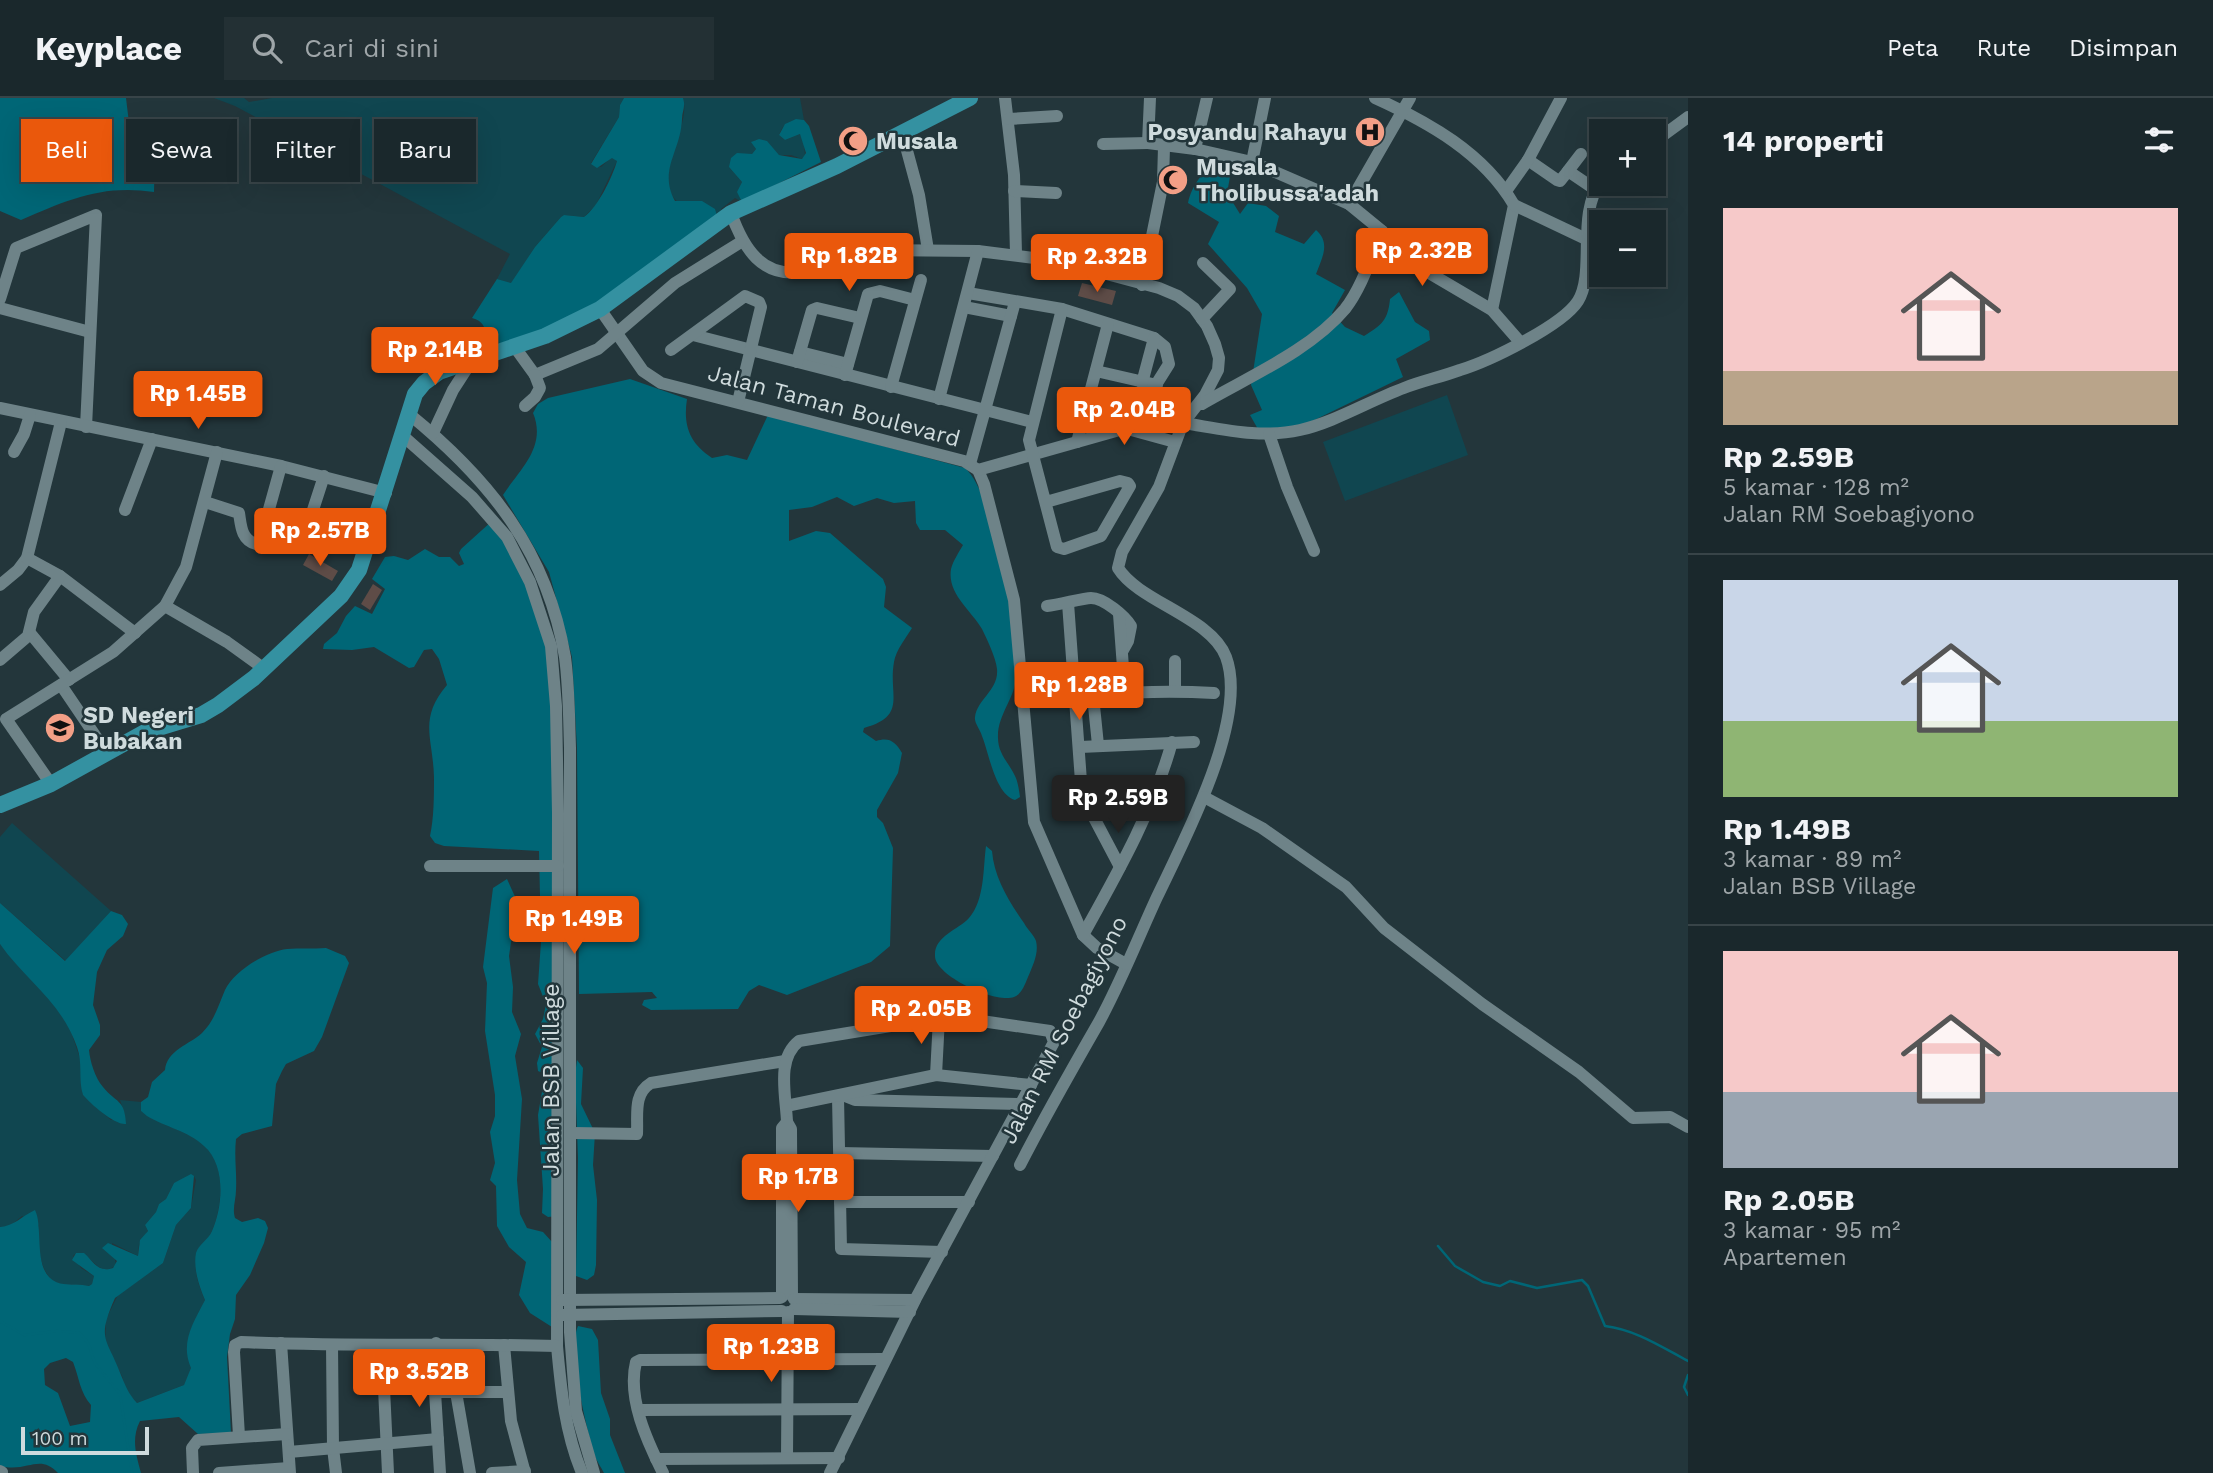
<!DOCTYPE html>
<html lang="id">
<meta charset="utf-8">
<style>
:root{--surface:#1a282c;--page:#233034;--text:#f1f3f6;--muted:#9fa6a9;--line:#384448;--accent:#ea580c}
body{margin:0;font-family:"Work Sans",sans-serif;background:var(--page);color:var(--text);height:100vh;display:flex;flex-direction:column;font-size:26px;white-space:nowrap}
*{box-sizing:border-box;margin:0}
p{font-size:23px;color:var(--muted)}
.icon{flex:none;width:38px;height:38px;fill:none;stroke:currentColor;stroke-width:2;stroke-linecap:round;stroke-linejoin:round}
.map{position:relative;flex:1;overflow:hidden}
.drawer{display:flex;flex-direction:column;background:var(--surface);width:525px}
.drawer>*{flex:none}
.hud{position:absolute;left:21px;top:21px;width:665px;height:63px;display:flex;gap:14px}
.buttons{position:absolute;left:1589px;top:21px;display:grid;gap:14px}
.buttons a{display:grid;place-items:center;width:77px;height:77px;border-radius:0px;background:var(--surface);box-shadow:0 7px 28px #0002,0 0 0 2px var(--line);font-size:35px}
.scale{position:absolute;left:21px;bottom:18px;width:128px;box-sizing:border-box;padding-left:7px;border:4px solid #cfdbdd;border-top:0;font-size:19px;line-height:24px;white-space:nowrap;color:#cfdbdd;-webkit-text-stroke:5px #23363b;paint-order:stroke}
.price{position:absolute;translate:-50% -60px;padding:0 16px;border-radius:7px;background:var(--accent);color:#fff;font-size:23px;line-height:46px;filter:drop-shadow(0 2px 4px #0008)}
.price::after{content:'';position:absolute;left:50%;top:42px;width:21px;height:16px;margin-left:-10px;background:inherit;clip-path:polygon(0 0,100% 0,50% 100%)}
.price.current{background:#222;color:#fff}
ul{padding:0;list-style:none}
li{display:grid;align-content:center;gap:14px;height:371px;padding:0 35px}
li+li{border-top:2px solid var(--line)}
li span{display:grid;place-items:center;height:217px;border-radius:0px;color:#555}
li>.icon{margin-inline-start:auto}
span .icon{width:126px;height:126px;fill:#fffc;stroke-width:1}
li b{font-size:30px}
h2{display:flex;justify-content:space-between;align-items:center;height:84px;padding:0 35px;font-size:30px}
.pill{padding:0 24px;border-radius:0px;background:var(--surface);box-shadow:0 7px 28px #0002,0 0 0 2px var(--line);font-size:24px;line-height:63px}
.pill.current{background:var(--accent);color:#fff}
header{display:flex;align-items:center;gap:42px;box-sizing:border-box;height:98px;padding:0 35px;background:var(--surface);border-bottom:2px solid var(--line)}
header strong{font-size:33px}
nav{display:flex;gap:38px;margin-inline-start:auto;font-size:24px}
.search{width:490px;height:63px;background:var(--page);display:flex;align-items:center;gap:18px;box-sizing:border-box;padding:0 24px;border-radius:0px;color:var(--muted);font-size:26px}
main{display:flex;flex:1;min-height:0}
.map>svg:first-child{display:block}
.green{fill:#104650}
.forest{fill:#006676;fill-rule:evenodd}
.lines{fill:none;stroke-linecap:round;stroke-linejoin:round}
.stream{stroke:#006676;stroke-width:2.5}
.building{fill:#5e4c47}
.minor{stroke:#6e8388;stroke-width:12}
.major{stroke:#3491a1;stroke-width:16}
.labels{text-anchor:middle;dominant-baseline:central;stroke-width:5;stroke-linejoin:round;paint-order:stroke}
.poi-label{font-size:23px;font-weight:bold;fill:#cfdbdd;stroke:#23363b;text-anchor:start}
.street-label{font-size:23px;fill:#cfdbdd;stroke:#23363b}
</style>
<header>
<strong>Keyplace</strong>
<div class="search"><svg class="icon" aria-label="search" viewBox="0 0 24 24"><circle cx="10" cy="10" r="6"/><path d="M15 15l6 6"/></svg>Cari di sini</div>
<nav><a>Peta</a><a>Rute</a><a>Disimpan</a></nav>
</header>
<main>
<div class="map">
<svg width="1688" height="1375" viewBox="0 0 1688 1375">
<rect width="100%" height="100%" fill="#23363b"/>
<g class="green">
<polygon points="214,0 244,0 249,4 272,0 624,0 620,7 619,19 591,65 601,69 612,59 616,60 617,63 596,107 584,119 564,117 561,119 535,149 511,186 497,181 510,156 235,8"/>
<path d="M683,0h117l4,22c-12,-1 -21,3 -25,15l6,5 15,-6 4,7 1,16 -3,2 -11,-4h-12c-8,-6 -15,-21 -27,-13l4,7 -4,5 -8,1 -15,12 13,15 -4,10 4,10 -7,-4 -14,11 1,3 -5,4 -30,-14 -8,1c-30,-22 13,-75 4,-105z"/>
<polygon points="1447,297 1468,357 1345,403 1323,344"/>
<polygon points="12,725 111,813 66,863 0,805 0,739"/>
<path d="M0,846l50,55 19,27 13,38 1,31 28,25 14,-5 -5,-15 21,2v9c19,14 44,19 62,33 23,20 20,61 9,87 -5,11 -14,14 -16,27 -2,14 3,29 9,42 -11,22 -25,44 -13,68l-8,17 -47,18 -11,-12 -4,-15 -17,-32 1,-25 12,-24 45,-32 13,-38 15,-17 5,-28 -2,-4 -20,7 -8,16 -7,5 -3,8 -11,13 3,6 -9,13 -1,12 -26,-13 4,22c-17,15 -24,-13 -40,-12l-3,3 8,12 13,8 -2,8 -3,2c-11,-3 -25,0 -34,-4 -15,-8 -19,-42 -16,-57l-17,-9 -12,10 -10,1z"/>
</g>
<g class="forest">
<path d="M0,0h126l4,33 25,21 -1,40c-52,-8 -87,8 -133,28l-21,-9z"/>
<path d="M624,0h59c3,9 -1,13 -1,21 -1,32 -24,51 -7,82h27l13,8 2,7 -128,94 -55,26 -46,10 -3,-3c1,-13 1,-21 -13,-25l25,-39 14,4 24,-36 26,-30 3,-2 20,2c14,-10 28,-39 33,-56l-5,-3 -15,10 -6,-4 28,-47 1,-12z"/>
<polygon points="796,21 804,22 809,28 821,64 742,104 737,94 742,84 729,69 731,60 737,55 752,56 756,51 751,44 759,41 767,43 779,57 802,61 806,55 800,36 785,42 779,37 785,26"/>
<path d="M1211,62l21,6 -5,27 13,21 8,-11 18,3 13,10 -4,16 29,12 12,-14c15,13 6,28 0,44l29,16 -13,23 13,14 19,9c18,-11 24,-16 26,-37l9,-7 16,30 14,9 1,9 -34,19 7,18 -105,51 -39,3 -9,-16 12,-5 -11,-25 11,-71 -15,-26 -39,-44 11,-22 -31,-19c4,-19 14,-26 23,-43z"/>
<path d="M630,281l57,20c-4,26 2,44 25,59l15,-3 20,5 21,-45 197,53c30,25 53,168 51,209 -1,22 -19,38 -18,61 0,16 11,25 17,38 3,6 4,14 5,21l-5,3c-20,-6 -26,-47 -33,-64 -2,-7 -8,-13 -7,-19 2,-18 24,-27 22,-48 -1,-11 -10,-30 -15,-40 -11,-19 -35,-35 -31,-60 2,-8 8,-17 12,-24l-18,-15h-25l-4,-7 -1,-22 -21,2 -17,-5 -23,8 -17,-9 -25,10 -23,3v31l27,-10 14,2 53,46 3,8 -2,20 28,21c-6,10 -16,22 -18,34 -6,33 14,54 -30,66l-1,4 13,9c13,-4 19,0 26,12l-4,20 -21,37v7l6,6 10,25 -3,98 -19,16 -84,33 -28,-10 -10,6 -11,18 -87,1 -9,-5 2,-5 13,-2 -5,-6 -73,2 -2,-246 -5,-91 -23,-85 -46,-77c17,-26 44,-48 30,-82l5,-9 10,-6z"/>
<path d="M492,423l27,40 30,86 5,59 3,510 -9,1 -6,-4 1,-24 -5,-74 7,-41 -7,-3 -1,-8 5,-16 -7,-13 8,-15 3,-15 -8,-20 3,-42 -2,-91 -95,-5 -9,-3 -5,-7c4,-18 4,-40 4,-59 -1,-39 -16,-58 13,-92l-8,-26 -7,-10 -8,1 -10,17 -5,1 -35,-21 -22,3 -29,-1 1,-5 13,-11 9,-17 9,-10 17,8 13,-25 -13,-10 13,-22 9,-1 14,4 17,-11 14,8h11l9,9 5,-2 -5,-11 2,-4z"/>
<path d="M986,748l6,5c2,26 17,51 32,72 3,6 10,12 12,18 3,12 -3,24 -8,36 -3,7 -6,17 -14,20 -18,7 -79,-21 -79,-41 -1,-20 23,-26 34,-38 16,-18 14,-50 17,-72z"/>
<polygon points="507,781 517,803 509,858 513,889 512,914 521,936 515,958 522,1001 517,1082 520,1116 527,1130 543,1134 553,1145 552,1229 530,1215 519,1197 526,1164 509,1149 497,1128 496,1088 490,1082 495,1065 490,1034 495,1018 495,997 485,933 487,885 483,869 493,790"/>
<path d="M0,805l65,58 46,-50 11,4 6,9 -5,12 -16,14 -10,22 -4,33 7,20v10l-11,15c1,11 6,28 14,37 13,16 22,12 23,37 -12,1 -35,-20 -43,-29 -5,-16 0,-32 -6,-48 -16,-46 -51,-66 -77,-103z"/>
<path d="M326,850l19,8 4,7 -27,74 -8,14 -28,13 -4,7 -6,13 -4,42 -30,8 -6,5c-2,19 1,34 0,51 0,10 -4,18 -1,28l7,4 16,-4 7,3 3,7 -4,15 -14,32 -14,20 -1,24 -5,15 -3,23 4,76 -33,1 -19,-17 -39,4c-9,18 -4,33 1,52h-83c-19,-20 -30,0 -58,-7v-239c14,-1 22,-11 35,-17 9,18 -3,61 21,72 9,4 22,1 33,4l3,-2 2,-8 -22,-16 4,-7h8c10,9 14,20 29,15l4,-7 -15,-13 6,-5 30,13 2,-16 8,-9 -3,-6 11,-13 3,-8 7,-5 8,-16 17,-9 3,2 -3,32 -15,17 -13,38 -48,35c-19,43 -8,39 6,77 5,12 7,18 16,28l47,-18 7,-17c-11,-25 2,-45 14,-68 -6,-14 -12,-32 -9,-47 3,-9 12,-13 16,-22 11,-25 14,-66 -8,-85 -16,-15 -39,-19 -57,-30l-6,-5v-9l7,-5 4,-15 13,-12c2,-20 24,-25 37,-37 13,-13 16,-27 23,-43 9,-19 42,-39 62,-41 13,-1 26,0 39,-1zM66,1260l7,4c6,15 7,31 18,43l-1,17 -20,4 -12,-33 -13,-8 -1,-16 6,-6z"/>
<polygon points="577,962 583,970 581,1006 595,1035 593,1067 597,1102 596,1167 594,1177 587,1182 576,1178 578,1060 575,977"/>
<path d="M578,1228l14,3 6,11 3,53 9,26v16l15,38h-21c-3,-6 -8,-13 -10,-19 -7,-26 -27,-104 -16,-128z"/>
</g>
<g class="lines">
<g class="stream">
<path d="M1438,1148l17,20 28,16 17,4 10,-5 27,7 45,-8 6,6 17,40c31,4 55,20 83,35"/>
<polyline points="0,1223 24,1237 58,1233 80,1235 88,1245 95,1265 120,1296 132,1375"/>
<polyline points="1688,1277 1684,1289 1688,1297"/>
</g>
</g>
<g class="building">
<polygon points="1082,185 1116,193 1112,207 1078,198"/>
<polygon points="309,456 338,473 332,483 303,467"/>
<polygon points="373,486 382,492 370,512 361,506"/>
</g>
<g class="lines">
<g class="minor">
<polyline points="1005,0 1014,77 1016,156"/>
<polyline points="1150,0 1148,45 1195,51 1252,64 1349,106 1382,133 1414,166 1492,212 1520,244"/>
<path d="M1375,0c53,24 109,55 139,107l-22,105"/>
<polyline points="1009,21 1057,18"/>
<polyline points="902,34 919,97 928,152"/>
<polyline points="1654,44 1688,19"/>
<polyline points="1103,46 1148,45"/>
<polyline points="1195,51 1207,0"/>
<polyline points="1528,62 1557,82 1560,83 1568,73 1596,92"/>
<polyline points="1252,64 1265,0"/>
<polyline points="1568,73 1581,56"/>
<polyline points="1014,93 1056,95"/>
<polyline points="1506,93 1528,62 1561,0"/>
<polyline points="1349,106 1410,0"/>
<polyline points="1514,107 1586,141"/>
<path d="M731,115c12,34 31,67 74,58 23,-6 44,-18 68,-21l105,1 80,10 101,27 19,8 16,12 13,18 8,18 4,14 -1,12 -13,25 -22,28 -24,64 -37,65 -4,16c21,34 93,49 108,89 23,62 -42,183 -69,240 -19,41 -36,85 -58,125 -27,47 -54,94 -79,143"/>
<polyline points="1142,187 1163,84 1164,49"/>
<polyline points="968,195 1062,211 1154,240 1165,249 1169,266 1147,301"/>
<polyline points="0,201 16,150 96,117 86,329"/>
<polyline points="964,209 1011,218"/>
<polyline points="0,210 90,234"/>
<polyline points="600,211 643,273 661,285 964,363 978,372 984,386 1014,502 1034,724 1083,837 1097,850 1126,866"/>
<polyline points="1202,221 1230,191 1203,165"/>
<polyline points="693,237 1032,324"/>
<polyline points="514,248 535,277 598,251 675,185 741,144"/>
<polyline points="671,252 745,198 759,204 761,209 738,304"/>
<polyline points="800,254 848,266"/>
<polyline points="797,264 812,212 817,210 860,220"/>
<polyline points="1096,273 1157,287"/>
<polyline points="845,277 868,196 880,193 915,202"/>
<polyline points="1142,285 1154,240"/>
<polyline points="891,289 921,182"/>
<polyline points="939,301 978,153"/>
<path d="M1202,306c46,-27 109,-54 143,-95 17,-22 26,-52 37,-78"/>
<polyline points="525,308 535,299 540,290 535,277"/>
<polyline points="0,310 281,368 386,395"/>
<path d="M409,316c81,66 138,137 156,243 4,30 4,61 5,91v584l6,79 18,62"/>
<polyline points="1084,319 1175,344"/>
<path d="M1183,325c39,6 78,16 117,7 35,-8 69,-29 104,-42 18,-7 37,-11 56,-18 29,-9 102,-44 118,-69 18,-29 -2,-88 23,-119"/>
<polyline points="433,335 453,292 473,261"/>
<polyline points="1269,336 1287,389 1314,453"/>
<path d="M403,338l69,61 35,40 23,45 21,64 5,60 2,107 -1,533c4,44 8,86 25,127"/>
<polyline points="1077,344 1108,226"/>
<polyline points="14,354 24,336 30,317"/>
<polyline points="970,366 1015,204"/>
<polyline points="978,372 1123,331"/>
<path d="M205,404l34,11c2,12 2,27 17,31l5,-6 20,-72"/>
<polyline points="1046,404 1120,383 1128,385 1130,388 1101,438 1064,451 1057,449 1029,342 1062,211"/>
<polyline points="125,412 152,341"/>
<polyline points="312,415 324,378"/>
<polyline points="327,422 371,440"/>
<polyline points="60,478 135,535"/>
<polyline points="0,487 18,472 27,460 61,324"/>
<polyline points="1068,505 1082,697 1120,769"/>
<polyline points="165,508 227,544 263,570"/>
<path d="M1047,508c12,-1 36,-8 44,-8 13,0 34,18 40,28l-3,15 -5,9"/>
<polyline points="1119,516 1125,596"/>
<polyline points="30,535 69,582"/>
<polyline points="0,562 28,538 34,514 60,478 27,460"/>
<polyline points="1175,563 1175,593"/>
<polyline points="61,587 107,655"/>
<polyline points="1093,598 1098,647"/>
<path d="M1024,604c62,-8 127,-13 190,-9"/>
<polyline points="1080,649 1194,644"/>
<polyline points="51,686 6,621 113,554 165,508 186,469 217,354"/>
<polyline points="1082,697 1157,693"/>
<polyline points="1204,699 1262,730 1346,789 1384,830 1482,906 1579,974 1633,1020 1670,1019 1688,1029"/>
<polyline points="430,768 558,768"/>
<path d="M1083,837c35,-63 70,-124 89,-193"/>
<polyline points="936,977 939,920"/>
<polyline points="845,998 855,1002 1021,1006"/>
<polyline points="838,999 841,1151 942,1154"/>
<polyline points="786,1008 936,977 1031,987"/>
<path d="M572,1035l65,1c1,-20 -4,-40 14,-51l134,-22"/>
<polyline points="840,1055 993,1058"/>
<polyline points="840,1104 969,1104"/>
<path d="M792,1198l-1,-167 -4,-7c-1,-27 -11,-63 12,-81l140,-23 29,1 82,12 4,11 -139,258 -85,173"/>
<polyline points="782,1199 782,1030 787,1024"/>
<polyline points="794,1201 915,1202"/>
<polyline points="562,1202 780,1200"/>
<polyline points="794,1211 910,1214"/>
<polyline points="562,1217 782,1213"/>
<polyline points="281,1245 290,1375"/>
<polyline points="436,1245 435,1294 440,1375"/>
<polyline points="332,1247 333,1350 336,1375"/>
<polyline points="504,1247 511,1323 525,1375"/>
<polyline points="382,1248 388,1375"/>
<polyline points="435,1294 507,1294"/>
<polyline points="456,1294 470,1375"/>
<polyline points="639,1312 861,1311"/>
<path d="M239,1338l-5,-84 1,-7 6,-3c106,5 211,1 316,4"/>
<polyline points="289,1354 438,1341"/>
<polyline points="787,1359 788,1214"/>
<polyline points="656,1361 839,1360"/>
<polyline points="0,1373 2,1374"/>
<polyline points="193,1375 192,1350 198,1342 287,1336"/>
<polyline points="219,1375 289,1370"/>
<polyline points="492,1375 525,1373"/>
<path d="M663,1375c-16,-32 -36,-75 -27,-111l4,-2 245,-1"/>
</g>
<polyline class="major" points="0,707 51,686 145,634 201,617 218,607 254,580 341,498 359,472 415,296 424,285 439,274 545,238 600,211 731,115 837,68 970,0"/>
</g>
<defs>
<g id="hospital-disc" transform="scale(1.575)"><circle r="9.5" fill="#f39f86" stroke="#23363b"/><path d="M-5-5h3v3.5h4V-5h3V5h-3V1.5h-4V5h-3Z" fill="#111"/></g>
<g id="mosque-disc" transform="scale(1.575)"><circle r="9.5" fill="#f39f86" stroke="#23363b"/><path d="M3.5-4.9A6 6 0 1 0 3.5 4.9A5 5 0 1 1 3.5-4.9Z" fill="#111"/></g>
<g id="school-disc" transform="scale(1.575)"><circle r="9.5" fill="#f39f86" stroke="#23363b"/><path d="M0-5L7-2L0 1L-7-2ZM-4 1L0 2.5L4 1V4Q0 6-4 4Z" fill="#111"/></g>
</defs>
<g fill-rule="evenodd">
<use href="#hospital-disc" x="1370" y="34"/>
<use href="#mosque-disc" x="853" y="43"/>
<use href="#mosque-disc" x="1173" y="82"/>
<use href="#school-disc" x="60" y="630"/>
</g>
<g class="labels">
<g class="poi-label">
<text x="1347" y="34" text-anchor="end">Posyandu Rahayu</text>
<text x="876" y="43">Musala</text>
<text x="1196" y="69">Musala<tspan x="1196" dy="26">Tholibussa'adah</tspan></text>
<text x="83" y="617">SD Negeri<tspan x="83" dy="26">Bubakan</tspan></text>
</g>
<g class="street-label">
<text transform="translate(834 308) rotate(15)">Jalan Taman Boulevard</text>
<text transform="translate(1064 932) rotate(-63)">Jalan RM Soebagiyono</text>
<text transform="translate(551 982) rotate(-90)">Jalan BSB Village</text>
</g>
</g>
</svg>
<div class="buttons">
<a>+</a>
<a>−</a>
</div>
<div class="scale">100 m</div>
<b class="price" style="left:1422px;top:190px">Rp 2.32B</b>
<b class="price" style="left:849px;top:195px">Rp 1.82B</b>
<b class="price" style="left:1097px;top:196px">Rp 2.32B</b>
<b class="price" style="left:435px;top:289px">Rp 2.14B</b>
<b class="price" style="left:198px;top:333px">Rp 1.45B</b>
<b class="price" style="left:1124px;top:349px">Rp 2.04B</b>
<b class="price" style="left:320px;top:470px">Rp 2.57B</b>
<b class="price" style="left:1079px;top:624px">Rp 1.28B</b>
<b class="price current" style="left:1118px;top:737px">Rp 2.59B</b>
<b class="price" style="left:574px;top:858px">Rp 1.49B</b>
<b class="price" style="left:921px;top:948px">Rp 2.05B</b>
<b class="price" style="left:798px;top:1116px">Rp 1.7B</b>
<b class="price" style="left:771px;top:1286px">Rp 1.23B</b>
<b class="price" style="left:419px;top:1311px">Rp 3.52B</b>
<div class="hud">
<a class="pill current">Beli</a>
<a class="pill">Sewa</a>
<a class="pill">Filter</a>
<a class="pill">Baru</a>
</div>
</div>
<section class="drawer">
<h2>14 properti<svg class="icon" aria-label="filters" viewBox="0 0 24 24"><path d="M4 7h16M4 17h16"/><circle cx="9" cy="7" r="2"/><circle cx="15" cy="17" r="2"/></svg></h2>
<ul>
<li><span style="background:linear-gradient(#f6c9c9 75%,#b9a48a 0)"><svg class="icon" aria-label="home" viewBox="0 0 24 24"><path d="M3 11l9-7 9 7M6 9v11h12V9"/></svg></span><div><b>Rp 2.59B</b><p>5 kamar · 128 m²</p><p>Jalan RM Soebagiyono</p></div></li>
<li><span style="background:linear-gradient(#c9d6e8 65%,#8fb573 0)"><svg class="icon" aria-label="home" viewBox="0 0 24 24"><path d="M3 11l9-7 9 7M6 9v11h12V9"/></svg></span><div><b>Rp 1.49B</b><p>3 kamar · 89 m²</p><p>Jalan BSB Village</p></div></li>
<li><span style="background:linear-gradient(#f6c9c9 65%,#9aa5b1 0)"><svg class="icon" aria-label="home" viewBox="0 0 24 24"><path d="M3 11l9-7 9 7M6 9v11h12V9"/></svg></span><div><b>Rp 2.05B</b><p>3 kamar · 95 m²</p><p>Apartemen</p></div></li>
</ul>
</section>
</main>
